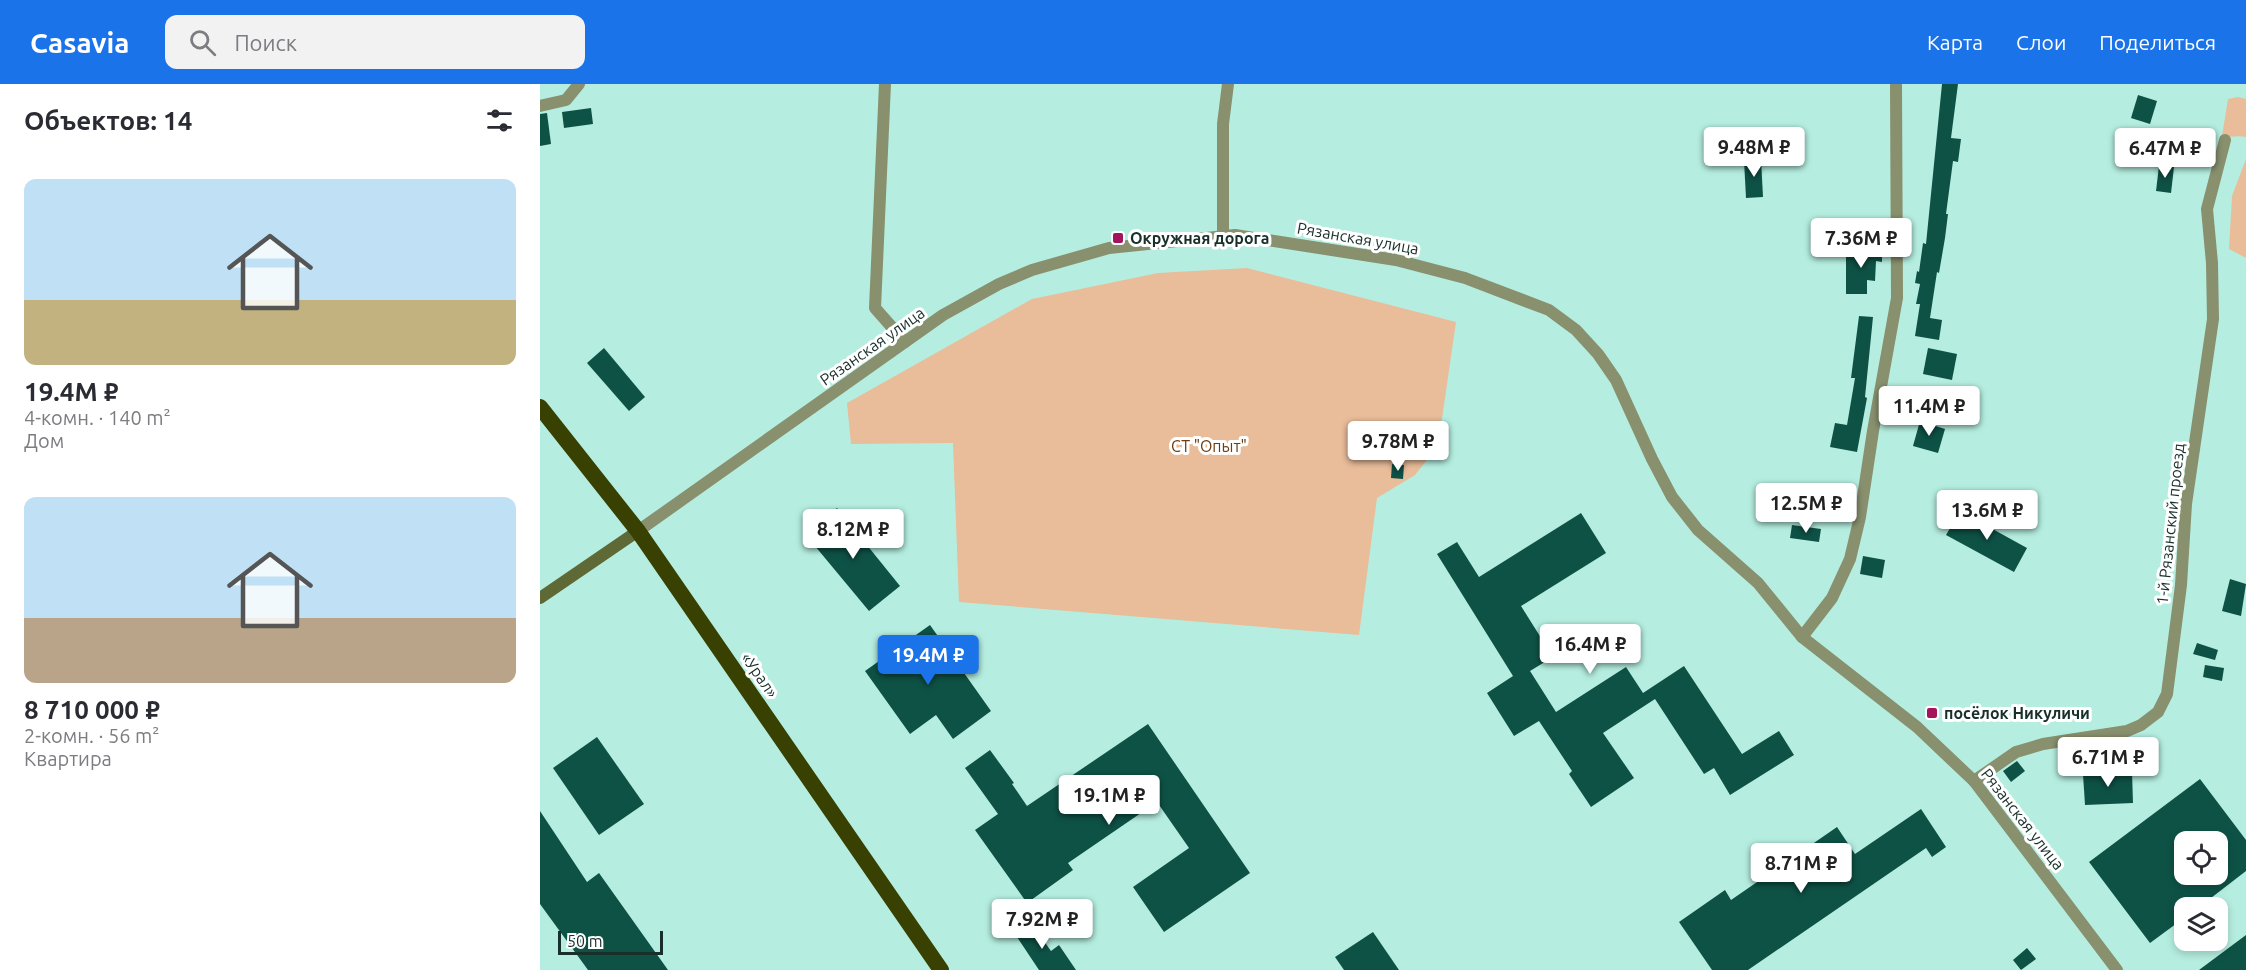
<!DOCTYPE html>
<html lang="ru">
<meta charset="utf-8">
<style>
:root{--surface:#fff;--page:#f2f2f3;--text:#2b2b33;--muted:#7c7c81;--accent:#1a73e8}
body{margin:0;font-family:Ubuntu,sans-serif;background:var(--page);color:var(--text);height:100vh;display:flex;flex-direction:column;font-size:22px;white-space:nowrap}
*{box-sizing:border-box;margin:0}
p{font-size:20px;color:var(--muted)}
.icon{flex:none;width:33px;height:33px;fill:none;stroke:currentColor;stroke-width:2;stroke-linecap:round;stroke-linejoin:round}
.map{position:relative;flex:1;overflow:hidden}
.details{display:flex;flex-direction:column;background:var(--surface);width:540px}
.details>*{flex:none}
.controls{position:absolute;left:1634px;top:747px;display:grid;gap:12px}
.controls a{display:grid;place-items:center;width:54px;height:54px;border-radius:12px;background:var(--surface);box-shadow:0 3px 9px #0003;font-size:30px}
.scale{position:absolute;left:18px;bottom:15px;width:105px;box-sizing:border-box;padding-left:6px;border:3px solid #182f2a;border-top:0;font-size:16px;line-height:21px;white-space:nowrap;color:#182f2a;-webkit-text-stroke:4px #fff;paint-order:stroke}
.price{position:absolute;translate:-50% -51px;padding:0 14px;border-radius:6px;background:#fff;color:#222;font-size:20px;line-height:39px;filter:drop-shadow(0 2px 3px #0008)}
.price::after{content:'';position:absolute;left:50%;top:36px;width:18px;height:14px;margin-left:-9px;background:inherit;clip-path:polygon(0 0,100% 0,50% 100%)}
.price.active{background:var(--accent);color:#fff}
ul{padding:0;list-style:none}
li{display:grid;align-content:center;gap:12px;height:318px;padding:0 24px}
li span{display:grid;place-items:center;height:186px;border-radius:12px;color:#555}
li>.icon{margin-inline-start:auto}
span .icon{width:108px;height:108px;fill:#fffc;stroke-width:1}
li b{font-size:26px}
h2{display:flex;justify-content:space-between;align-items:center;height:72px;padding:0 24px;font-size:26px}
header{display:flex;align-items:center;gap:36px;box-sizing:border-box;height:84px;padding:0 30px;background:var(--accent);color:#fff}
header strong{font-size:28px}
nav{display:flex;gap:33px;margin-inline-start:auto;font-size:21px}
.search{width:420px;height:54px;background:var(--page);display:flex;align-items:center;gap:15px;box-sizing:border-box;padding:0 21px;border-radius:12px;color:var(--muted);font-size:22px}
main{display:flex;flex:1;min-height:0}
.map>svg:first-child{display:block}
.green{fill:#e9bc9a}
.building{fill:#0e5246;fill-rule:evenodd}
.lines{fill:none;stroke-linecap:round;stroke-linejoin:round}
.minor{stroke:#88906e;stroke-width:12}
.tertiary{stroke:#88906e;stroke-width:12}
.secondary{stroke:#5f6935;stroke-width:12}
.trunk{stroke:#384002;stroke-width:16}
.poi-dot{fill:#a3145a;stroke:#fff;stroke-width:2}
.labels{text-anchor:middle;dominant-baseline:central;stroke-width:6;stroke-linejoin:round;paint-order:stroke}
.poi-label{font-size:16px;font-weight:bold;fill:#182f2a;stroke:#fff;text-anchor:start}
.street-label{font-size:16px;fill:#182f2a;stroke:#fff}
.park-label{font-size:16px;fill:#6b3c12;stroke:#fff}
</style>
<header>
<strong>Casavia</strong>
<div class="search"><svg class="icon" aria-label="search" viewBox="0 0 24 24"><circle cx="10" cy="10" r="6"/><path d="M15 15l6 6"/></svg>Поиск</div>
<nav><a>Карта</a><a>Слои</a><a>Поделиться</a></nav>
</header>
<main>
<section class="details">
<h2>Объектов: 14<svg class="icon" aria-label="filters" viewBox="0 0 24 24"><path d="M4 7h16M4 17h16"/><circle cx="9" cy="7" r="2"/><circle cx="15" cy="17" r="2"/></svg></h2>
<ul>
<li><span style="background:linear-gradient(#bfe0f5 65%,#c2b280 0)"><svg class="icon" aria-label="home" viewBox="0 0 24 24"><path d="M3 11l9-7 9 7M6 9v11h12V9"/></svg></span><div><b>19.4M ₽</b><p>4-комн. · 140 m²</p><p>Дом</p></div></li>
<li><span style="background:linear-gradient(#bfe0f5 65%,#b9a48a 0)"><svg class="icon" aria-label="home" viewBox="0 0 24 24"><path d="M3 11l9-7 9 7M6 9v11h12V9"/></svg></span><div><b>8 710 000 ₽</b><p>2-комн. · 56 m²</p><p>Квартира</p></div></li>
</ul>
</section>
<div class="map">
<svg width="1706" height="886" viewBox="0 0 1706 886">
<rect width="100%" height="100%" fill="#b5eee0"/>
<g class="green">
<path d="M1698,13l8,2v38c-9,-2 -16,1 -24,-1l6,-37z"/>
<polygon points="1706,75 1706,174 1689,165 1692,112"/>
<polygon points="707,184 916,238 898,362 875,391 837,414 819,551 419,518 413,359 311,360 307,319 492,215 618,189"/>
</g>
<g class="building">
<polygon points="1402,0 1418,0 1411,54 1421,55 1418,78 1413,77 1406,130 1408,130 1405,154 1399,189 1397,188 1390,234 1402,236 1399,256 1375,252 1380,220 1376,220 1380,200 1375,199 1377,187 1379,188 1383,159 1386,160"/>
<polygon points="1598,11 1617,17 1610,40 1591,34"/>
<polygon points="51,24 53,40 24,44 22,28"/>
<polygon points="7,29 11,60 0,62 0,30"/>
<polygon points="1221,75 1223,113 1206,114 1204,76"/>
<polygon points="1619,82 1634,83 1631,109 1616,107"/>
<polygon points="1306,164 1342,166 1342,178 1336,177 1335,197 1327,196 1327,210 1306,210"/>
<polygon points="1319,232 1333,233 1325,313 1327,314 1317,368 1290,363 1295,339 1307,341 1315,294 1311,294"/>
<polygon points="64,264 105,313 89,327 47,279"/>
<polygon points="1388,264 1417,270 1412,296 1383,290"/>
<polygon points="1380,337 1405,345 1398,369 1373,362"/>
<polygon points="852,380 864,381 863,395 851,394"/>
<polygon points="297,424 360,502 329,527 265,450"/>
<polygon points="1420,427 1487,464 1474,488 1406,451"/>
<polygon points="1041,429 1066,469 981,522 1013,573 990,587 1016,628 1086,583 1103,609 1144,582 1202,670 1239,647 1254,671 1190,711 1174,684 1164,690 1115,615 1063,649 1094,694 1051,723 1029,690 1032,687 999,637 974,652 947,609 973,592 897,470 917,458 939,493"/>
<polygon points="1252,441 1281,445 1279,458 1250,454"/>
<polygon points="1323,472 1345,476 1342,494 1320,490"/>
<polygon points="1690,495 1706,500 1701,532 1682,527"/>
<polygon points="390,541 451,627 413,655 396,631 370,650 325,587"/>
<polygon points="1657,559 1678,566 1675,576 1653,570"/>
<polygon points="1665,581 1684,584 1682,597 1663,593"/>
<polygon points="608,640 710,789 624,848 593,803 649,764 617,718 528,779 533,786 487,819 435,746 458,730 425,684 450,666 474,699 472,700 487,722"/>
<polygon points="57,653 104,720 59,751 13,684"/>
<polygon points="1477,677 1485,687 1471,698 1463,687"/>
<polygon points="1592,688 1593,719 1545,721 1543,690"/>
<path d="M1660,695l46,61v31l-48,37h-14v10l-34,25 -61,-81zM1644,758h33v32h-33z"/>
<polygon points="1381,725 1406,763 1392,773 1386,764 1208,886 1172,886 1139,838 1185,806 1191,816 1297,743 1315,770"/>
<polygon points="0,727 47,798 59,789 128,886 48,886 0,820"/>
<polygon points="489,836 511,867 519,861 536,886 499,886 473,847"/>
<polygon points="833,848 859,886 804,886 795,873"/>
<polygon points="1706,851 1706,886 1659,886"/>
<polygon points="1487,864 1496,875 1481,886 1473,876"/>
</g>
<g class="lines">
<g class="minor">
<polyline points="345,0 335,224 365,258"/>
<polyline points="0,22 26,16 39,0"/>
<polyline points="683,152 683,40 688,0"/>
<polyline points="1262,553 1292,514 1310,475 1320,433 1333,347 1357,214 1356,0"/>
<polyline points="1434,697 1476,668 1503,660 1587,647 1601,641 1618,628 1627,610 1641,501 1646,420 1673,235 1672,179 1667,125 1685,56"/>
</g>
<polyline class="tertiary" points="98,447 403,231 459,200 492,186 569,164 695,151 856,176 925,194 1009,226 1036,246 1058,270 1076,296 1112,375 1132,413 1158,446 1218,499 1262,553 1377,643 1434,697 1577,886"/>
<polyline class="secondary" points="0,514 98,447"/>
<polyline class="trunk" points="0,323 98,447 401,886"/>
</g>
<g class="poi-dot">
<rect x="572" y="148" width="12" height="12" rx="3"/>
<rect x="1386" y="623" width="12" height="12" rx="3"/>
</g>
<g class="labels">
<g class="poi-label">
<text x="590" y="154">Окружная дорога</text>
<text x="1404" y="629">посёлок Никуличи</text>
</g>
<g class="street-label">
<text transform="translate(818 154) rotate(10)">Рязанская улица</text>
<text transform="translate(332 262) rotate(-35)">Рязанская улица</text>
<text transform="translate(1630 440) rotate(-84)">1-й Рязанский проезд</text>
<text transform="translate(220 591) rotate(55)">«Урал»</text>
<text transform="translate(1483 735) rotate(52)">Рязанская улица</text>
</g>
<g class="park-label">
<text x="669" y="362">СТ "Опыт"</text>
</g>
</g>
</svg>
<div class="controls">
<a><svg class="icon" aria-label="locate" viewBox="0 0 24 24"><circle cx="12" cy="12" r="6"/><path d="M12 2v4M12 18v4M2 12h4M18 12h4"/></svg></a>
<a><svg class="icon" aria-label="layers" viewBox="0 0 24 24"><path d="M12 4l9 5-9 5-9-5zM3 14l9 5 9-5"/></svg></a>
</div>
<div class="scale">50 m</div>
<b class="price" style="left:1214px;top:94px">9.48M ₽</b>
<b class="price" style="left:1625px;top:95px">6.47M ₽</b>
<b class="price" style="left:1321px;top:185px">7.36M ₽</b>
<b class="price" style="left:1389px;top:353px">11.4M ₽</b>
<b class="price" style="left:858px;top:388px">9.78M ₽</b>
<b class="price" style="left:1266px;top:450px">12.5M ₽</b>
<b class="price" style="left:1447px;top:457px">13.6M ₽</b>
<b class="price" style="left:313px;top:476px">8.12M ₽</b>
<b class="price" style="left:1050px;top:591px">16.4M ₽</b>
<b class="price active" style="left:388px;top:602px">19.4M ₽</b>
<b class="price" style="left:1568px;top:704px">6.71M ₽</b>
<b class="price" style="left:569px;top:742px">19.1M ₽</b>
<b class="price" style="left:1261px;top:810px">8.71M ₽</b>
<b class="price" style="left:502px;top:866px">7.92M ₽</b>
</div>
</main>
